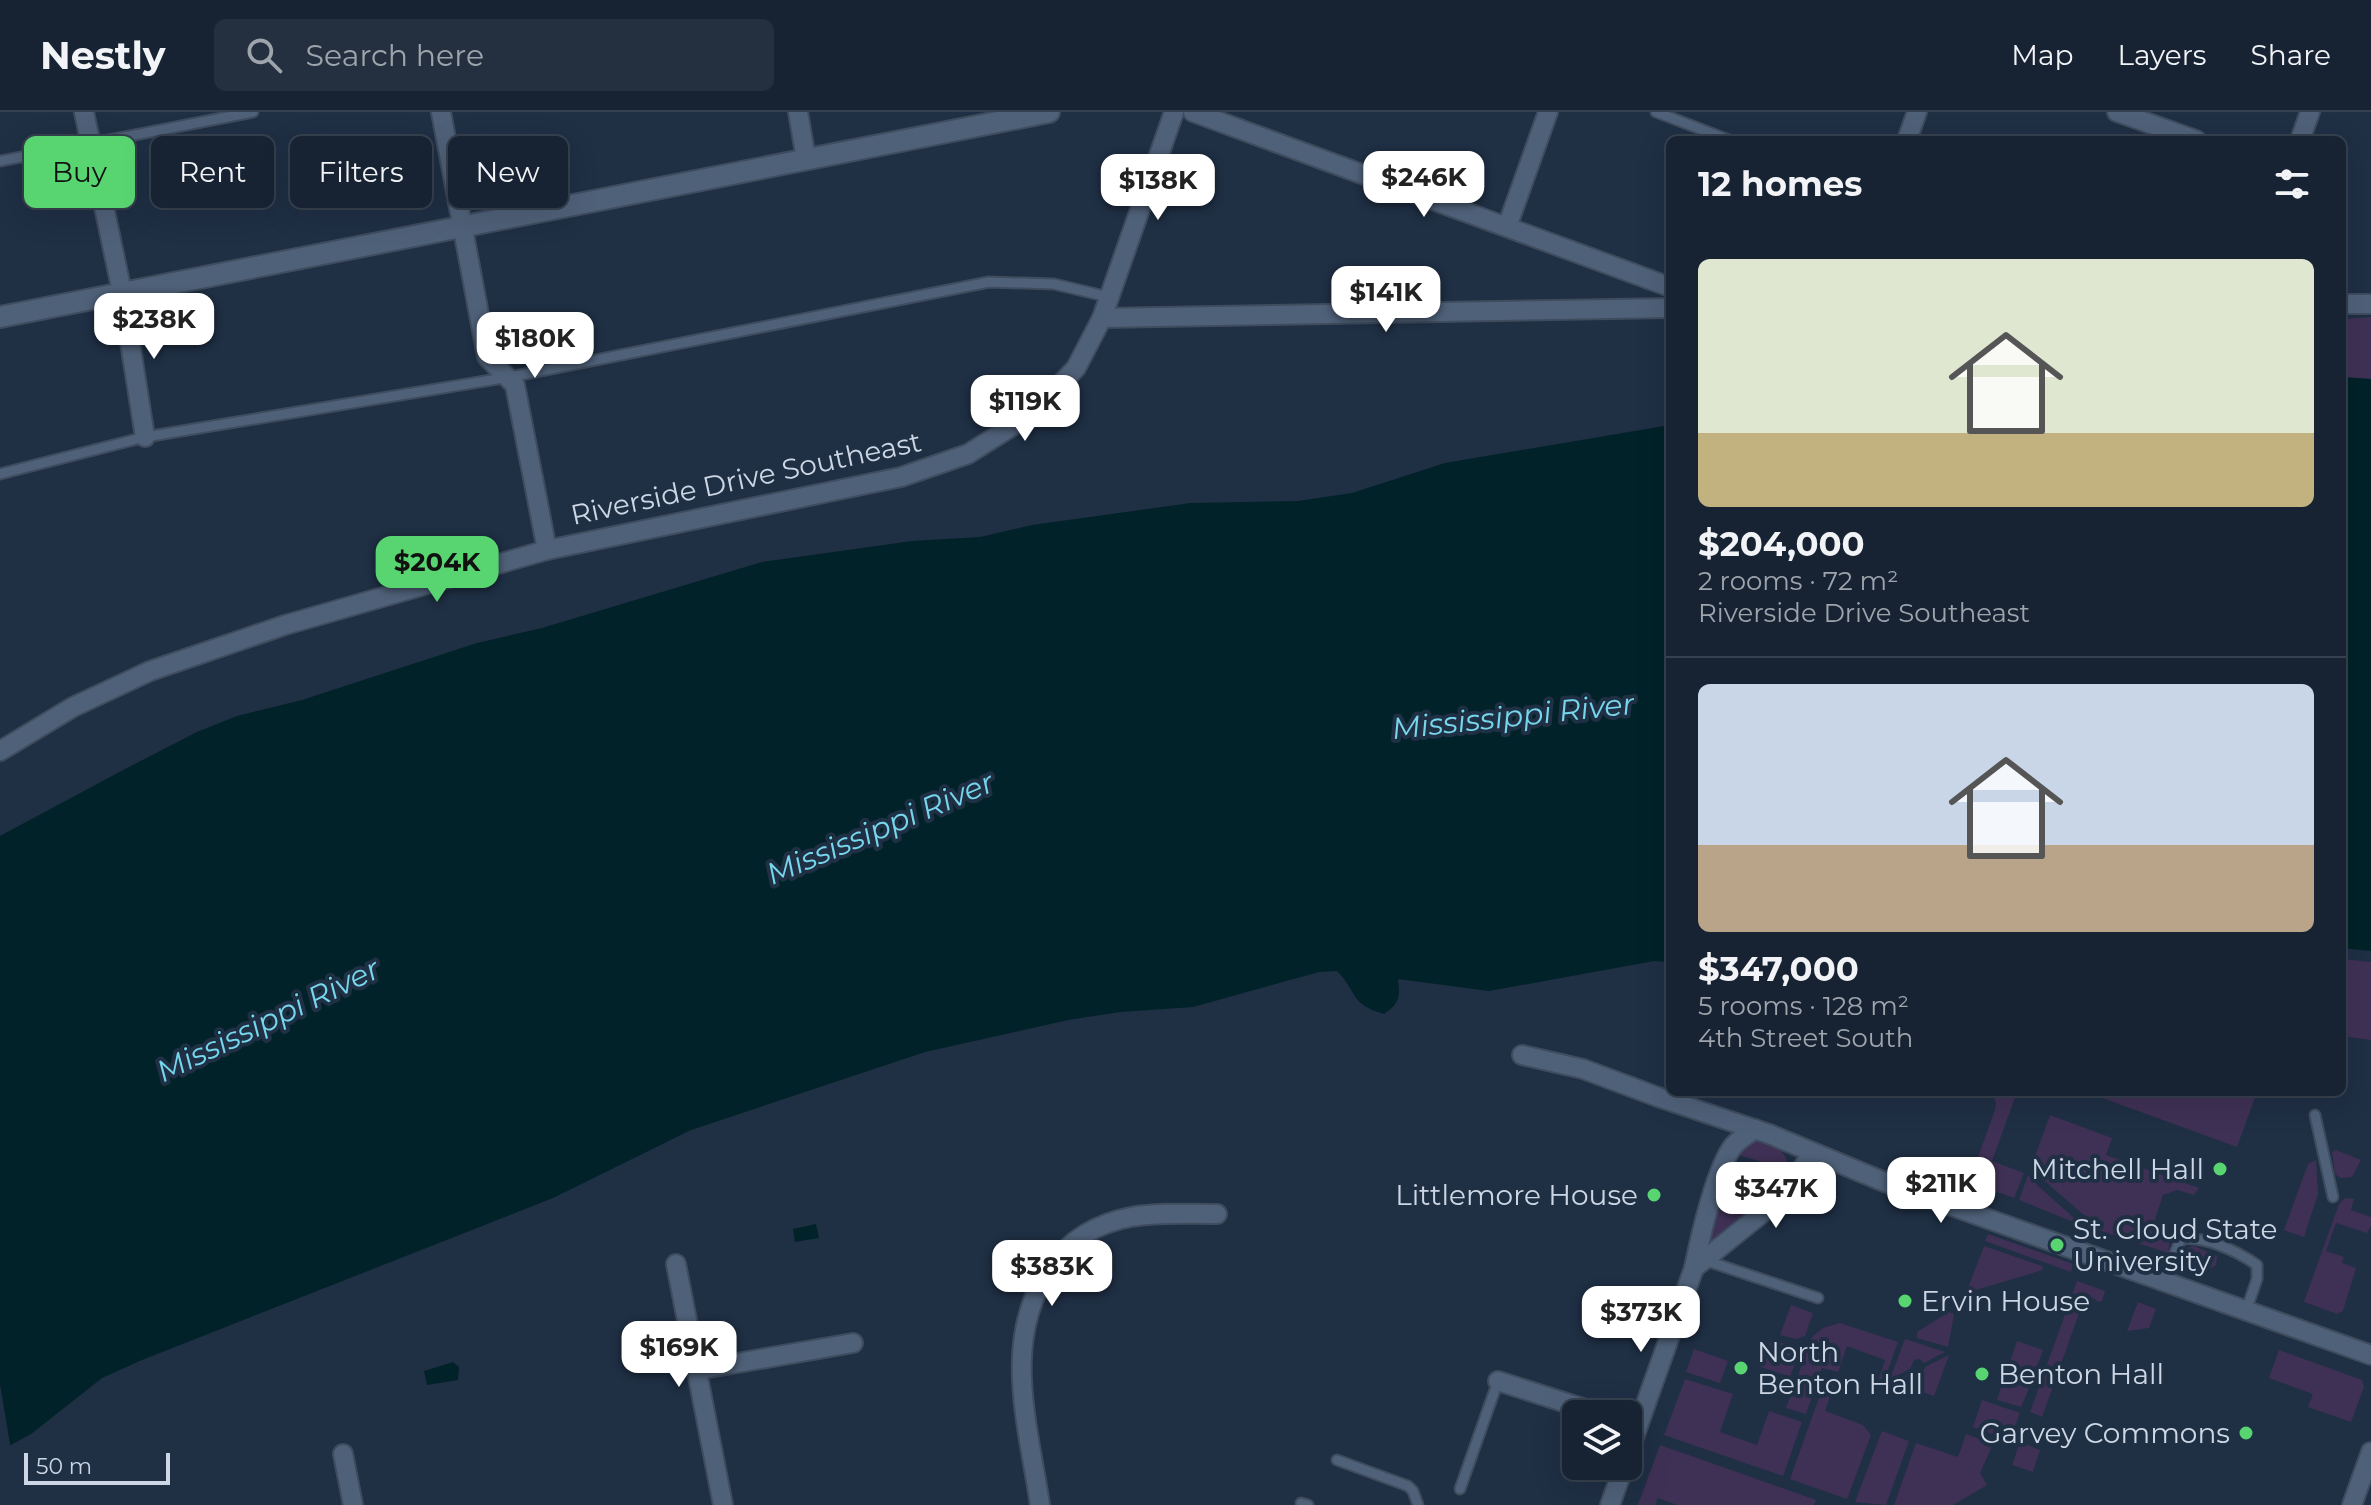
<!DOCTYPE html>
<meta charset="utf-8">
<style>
:root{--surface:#172333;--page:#242f3f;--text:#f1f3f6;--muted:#9ea4ac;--line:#36404e;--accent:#58d570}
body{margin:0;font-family:Montserrat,sans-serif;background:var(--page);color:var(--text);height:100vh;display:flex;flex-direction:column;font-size:30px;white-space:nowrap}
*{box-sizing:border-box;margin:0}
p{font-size:26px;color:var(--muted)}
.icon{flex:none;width:44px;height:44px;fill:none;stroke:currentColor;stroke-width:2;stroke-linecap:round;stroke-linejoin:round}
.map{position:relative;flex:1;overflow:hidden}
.drawer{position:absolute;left:1666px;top:24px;width:680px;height:960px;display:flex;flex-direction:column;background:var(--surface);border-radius:12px;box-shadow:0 8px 32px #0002,0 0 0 2px var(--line)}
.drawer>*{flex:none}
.guide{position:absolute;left:24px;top:24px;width:760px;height:72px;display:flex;gap:16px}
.buttons{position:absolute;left:1562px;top:1288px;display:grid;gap:16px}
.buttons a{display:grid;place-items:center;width:80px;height:80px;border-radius:12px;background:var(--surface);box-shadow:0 8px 32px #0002,0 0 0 2px var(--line);font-size:40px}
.scale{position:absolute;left:24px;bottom:20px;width:146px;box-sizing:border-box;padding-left:8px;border:4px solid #ccd6e4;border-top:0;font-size:22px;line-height:28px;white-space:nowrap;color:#ccd6e4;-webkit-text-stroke:6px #1f2f44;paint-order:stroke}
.price{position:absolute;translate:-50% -68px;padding:0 18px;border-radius:16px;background:#fff;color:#222;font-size:26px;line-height:52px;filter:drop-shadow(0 2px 4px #0008)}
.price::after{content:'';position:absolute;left:50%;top:48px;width:24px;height:18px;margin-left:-12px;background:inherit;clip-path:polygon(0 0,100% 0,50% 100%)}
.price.active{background:var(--accent);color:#111}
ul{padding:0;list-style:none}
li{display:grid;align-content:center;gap:16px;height:424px;padding:0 32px}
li+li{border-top:2px solid var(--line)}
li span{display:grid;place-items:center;height:248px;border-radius:12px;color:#555}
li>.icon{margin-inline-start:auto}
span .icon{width:144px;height:144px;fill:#fffc;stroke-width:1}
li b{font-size:34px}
h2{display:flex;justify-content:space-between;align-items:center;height:96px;padding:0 32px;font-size:34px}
.tag{padding:0 28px;border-radius:12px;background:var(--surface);box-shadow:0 8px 32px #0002,0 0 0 2px var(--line);font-size:28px;line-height:72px}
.tag.active{background:var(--accent);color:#111}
header{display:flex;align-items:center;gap:48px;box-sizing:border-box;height:112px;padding:0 40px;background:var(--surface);border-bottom:2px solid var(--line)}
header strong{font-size:38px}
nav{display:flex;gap:44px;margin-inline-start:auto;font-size:28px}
.search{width:560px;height:72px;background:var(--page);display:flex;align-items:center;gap:20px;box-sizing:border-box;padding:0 28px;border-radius:12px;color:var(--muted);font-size:30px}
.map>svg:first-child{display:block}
.green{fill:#3f3155}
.water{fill:#012228}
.pier{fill:#1f2f44}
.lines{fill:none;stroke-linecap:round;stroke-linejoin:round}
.service-casing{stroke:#3f4c5e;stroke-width:13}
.minor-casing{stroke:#3f4c5e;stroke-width:22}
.tertiary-casing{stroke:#3f4c5e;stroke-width:24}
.service{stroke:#4f6179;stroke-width:9}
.minor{stroke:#4f6179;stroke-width:18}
.tertiary{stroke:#4f6179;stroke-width:20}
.poi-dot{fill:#58d570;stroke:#1f2f44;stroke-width:3}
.labels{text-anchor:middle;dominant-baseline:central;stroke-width:8;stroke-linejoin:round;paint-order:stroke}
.street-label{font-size:28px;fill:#ccd6e4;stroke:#1f2f44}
.poi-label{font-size:28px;fill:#ccd6e4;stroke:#1f2f44;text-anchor:start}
.water-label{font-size:30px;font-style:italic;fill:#76d6eb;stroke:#1f2f44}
</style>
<header>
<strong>Nestly</strong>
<div class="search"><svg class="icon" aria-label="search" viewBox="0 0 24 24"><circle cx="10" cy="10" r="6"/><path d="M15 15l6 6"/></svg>Search here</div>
<nav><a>Map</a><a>Layers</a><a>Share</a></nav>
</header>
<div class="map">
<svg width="2371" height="1393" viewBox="0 0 2371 1393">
<rect width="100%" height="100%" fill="#1f2f44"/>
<g class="green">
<polygon points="2371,205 2371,267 2342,265 2342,207"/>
<polygon points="2342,847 2371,850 2371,928 2342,924"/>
<polygon points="1993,980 2017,980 1992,1049 2024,1061 2014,1086 1969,1070 1995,998 1996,992"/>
<polygon points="2086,980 2257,980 2237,1035"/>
<polygon points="2050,1003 2112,1026 2106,1043 2199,1076 2194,1083 2177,1078 2163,1083 2151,1119 2170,1128 2168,1141 2092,1116 2093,1111 2046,1070 2033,1050"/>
<path d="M1752,1028c18,0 37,10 36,30l-49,-15 -1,-6z"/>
<polygon points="2336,1038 2361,1048 2352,1065 2341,1066 2335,1062 2332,1040"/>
<polygon points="2316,1048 2318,1082 2304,1125 2284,1118 2308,1052"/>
<polygon points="1735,1049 1787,1067 1775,1082 1707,1133 1704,1132 1729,1055"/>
<polygon points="2028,1063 2035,1071 2083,1114 2019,1088"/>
<polygon points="2345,1086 2354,1087 2351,1098 2371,1105 2371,1114 2367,1121 2336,1111 2326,1139 2344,1145 2342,1151 2356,1156 2343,1199 2337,1202 2304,1190 2339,1092"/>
<polygon points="1988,1122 2073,1152 2071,1160 1985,1129"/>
<polygon points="1984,1134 2042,1154 2043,1158 1976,1178 1965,1184"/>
<polygon points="2194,1134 2217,1144 2216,1153 2211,1156 2182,1146 2187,1136"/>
<polygon points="2077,1169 2105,1179 2102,1189 2099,1190 2086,1182 2042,1305 2030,1300"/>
<polygon points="2138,1190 2156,1197 2149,1216 2127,1219"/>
<polygon points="1791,1193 1813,1201 1805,1224 1796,1227 1780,1223"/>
<polygon points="1949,1200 1954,1202 1948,1235 1917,1226 1917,1220"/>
<polygon points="1840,1211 1898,1230 1883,1272 1875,1279 1885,1248 1847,1234 1838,1260 1822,1256 1806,1302 1786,1296 1812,1225 1823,1216"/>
<polygon points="1771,1227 1800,1237 1790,1265 1761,1255"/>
<polygon points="1905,1227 1945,1240 1924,1251 1919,1247 1914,1248 1910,1257 1890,1267"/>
<polygon points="2017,1229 2043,1238 2033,1265 2008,1255"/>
<polygon points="1694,1237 1728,1249 1720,1271 1686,1260"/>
<polygon points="2279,1238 2362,1268 2364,1275 2351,1310 2308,1295 2313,1282 2269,1266"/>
<polygon points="1949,1243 1934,1284 1894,1270 1912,1260 1920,1263 1925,1255"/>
<polygon points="2005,1263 2031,1272 2021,1295 1997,1288"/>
<polygon points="1826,1266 1835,1269 1825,1299 1863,1313 1871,1323 1847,1387 1790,1367"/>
<polygon points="1685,1267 1733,1282 1720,1320 1757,1333 1769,1299 1802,1310 1783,1364 1664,1323"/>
<polygon points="1982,1288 2020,1301 2010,1328 1973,1315"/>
<polygon points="1882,1319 1909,1329 1886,1393 1855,1390"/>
<polygon points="1966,1322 1993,1332 1980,1361 1987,1373 1953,1393 1894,1393 1916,1331 1958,1345"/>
<polygon points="2020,1330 2040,1338 2033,1360 2012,1353"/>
<polygon points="1660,1333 1816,1388 1814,1393 1677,1393 1658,1386 1655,1393 1638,1393"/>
</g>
<g class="water">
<polygon points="2342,265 2371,267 2371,839 2342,836"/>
<path d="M1670,313v537l-16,-1 -165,30 -91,-12c2,18 2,24 -14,35 -35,-10 -26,-22 -47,-43l-18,1 -126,35 -73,5 -52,8 -143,32 -234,78 -138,68 -411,162 -40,18 -71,56 -31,17v-615l127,-68 70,-36 40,-16 65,-16 175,-57 65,-15 220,-66 150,-21 68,-4 52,-12 159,-22 107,-2 54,-8 93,-30z"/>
<polygon points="816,1112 819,1126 795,1130 793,1117"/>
<polygon points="453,1250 459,1255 458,1268 427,1273 424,1259"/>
</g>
<polygon class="pier" points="0,1272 11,1338 0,1343"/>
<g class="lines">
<g class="service-casing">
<g id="service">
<polyline points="1656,0 1729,28"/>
<polyline points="0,49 253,0"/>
<polyline points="0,362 145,325 510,265 989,170 1054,172 1109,185"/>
<polyline points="2315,1003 2333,1085"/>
<polyline points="1704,1148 1818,1186"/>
<path d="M2163,1169l18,-42c24,-3 56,12 76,26v14l-11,32"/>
<polyline points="1337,1348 1408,1374 1413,1379 1418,1393"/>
<polyline points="1460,1377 1498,1269"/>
<polyline points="1301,1391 1308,1393"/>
</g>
</g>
<g class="minor-casing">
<g id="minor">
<polyline points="84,0 122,180 145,325"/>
<polyline points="441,0 487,245 515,273 547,438"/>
<polyline points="798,0 806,47"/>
<polyline points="1193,0 1670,175"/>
<polyline points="2117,0 2196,28"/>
<polyline points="1907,28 1917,0"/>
<polyline points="2300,28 2310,0"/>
<polyline points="1507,115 1548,0"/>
<polyline points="2342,192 2371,192"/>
<polyline points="1102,206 1670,196"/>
<polyline points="0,639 73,595 150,559 285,513 547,438 901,365 968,342 1033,301 1076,256 1102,206 1174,0"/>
<polyline points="1522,943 1583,957 1658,985 1769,1022 1887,1071 2371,1243"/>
<polyline points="676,1152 723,1393"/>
<polyline points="1694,1156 1787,1081 1812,1041"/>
<polyline points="697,1258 853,1231"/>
<polyline points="1498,1269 1601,1302"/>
<polyline points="343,1342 353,1393"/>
<path d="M1628,1342l66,-186c6,-30 22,-101 40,-123 6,-6 14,-11 21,-16"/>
<path d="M1040,1393c-12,-81 -39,-165 10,-237 19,-28 48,-45 81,-51 28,-5 57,-3 86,-3"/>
<polyline points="1610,1393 1624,1354"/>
<polyline points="2352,1393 2371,1340"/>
</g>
</g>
<g class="tertiary-casing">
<polyline id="tertiary" points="0,205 1049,0"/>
</g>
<use href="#service" class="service"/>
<use href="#minor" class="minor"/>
<use href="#tertiary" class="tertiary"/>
</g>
<g class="poi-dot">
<circle cx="2220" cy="1057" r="8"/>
<circle cx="1654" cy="1083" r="8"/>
<circle cx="2057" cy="1133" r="8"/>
<circle cx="1905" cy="1189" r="8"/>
<circle cx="1741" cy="1256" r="8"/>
<circle cx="1982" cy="1262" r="8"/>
<circle cx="2246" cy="1321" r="8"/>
</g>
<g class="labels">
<g class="street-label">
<text transform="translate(746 366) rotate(-12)">Riverside Drive Southeast</text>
</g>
<g class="poi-label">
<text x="2204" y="1057" text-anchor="end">Mitchell Hall</text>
<text x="1638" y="1083" text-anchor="end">Littlemore House</text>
<text x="2073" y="1117">St. Cloud State<tspan x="2073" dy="32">University</tspan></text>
<text x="1921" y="1189">Ervin House</text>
<text x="1757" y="1240">North<tspan x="1757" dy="32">Benton Hall</tspan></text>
<text x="1998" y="1262">Benton Hall</text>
<text x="2230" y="1321" text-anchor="end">Garvey Commons</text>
</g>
<g class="water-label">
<text transform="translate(1513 604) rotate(-6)">Mississippi River</text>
<text transform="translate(880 716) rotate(-23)">Mississippi River</text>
<text transform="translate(268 908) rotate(-26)">Mississippi River</text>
</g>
</g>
</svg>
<div class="buttons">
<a><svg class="icon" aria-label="layers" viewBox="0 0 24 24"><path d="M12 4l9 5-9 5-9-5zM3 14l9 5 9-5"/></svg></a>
</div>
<div class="scale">50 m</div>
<b class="price" style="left:1424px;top:107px">$246K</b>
<b class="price" style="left:1158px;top:110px">$138K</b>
<b class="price" style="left:1386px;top:222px">$141K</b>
<b class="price" style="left:154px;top:249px">$238K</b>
<b class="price" style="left:535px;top:268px">$180K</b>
<b class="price" style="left:1025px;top:331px">$119K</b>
<b class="price active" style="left:437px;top:492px">$204K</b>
<b class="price" style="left:1941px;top:1113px">$211K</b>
<b class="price" style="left:1776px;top:1118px">$347K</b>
<b class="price" style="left:1052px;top:1196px">$383K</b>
<b class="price" style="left:1641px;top:1242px">$373K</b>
<b class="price" style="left:679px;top:1277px">$169K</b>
<div class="guide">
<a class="tag active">Buy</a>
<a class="tag">Rent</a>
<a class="tag">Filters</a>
<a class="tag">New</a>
</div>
<section class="drawer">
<h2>12 homes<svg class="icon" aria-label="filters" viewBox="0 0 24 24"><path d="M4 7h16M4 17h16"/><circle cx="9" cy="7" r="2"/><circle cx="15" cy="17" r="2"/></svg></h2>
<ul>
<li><span style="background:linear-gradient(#dfe7d0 70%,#c2b280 0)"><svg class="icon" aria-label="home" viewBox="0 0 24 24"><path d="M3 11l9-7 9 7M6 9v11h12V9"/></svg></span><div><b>$204,000</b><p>2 rooms · 72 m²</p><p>Riverside Drive Southeast</p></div></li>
<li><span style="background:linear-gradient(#c9d6e8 65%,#b9a48a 0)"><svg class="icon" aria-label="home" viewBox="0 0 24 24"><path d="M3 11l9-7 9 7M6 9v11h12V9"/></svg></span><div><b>$347,000</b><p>5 rooms · 128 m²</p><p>4th Street South</p></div></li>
</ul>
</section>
</div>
